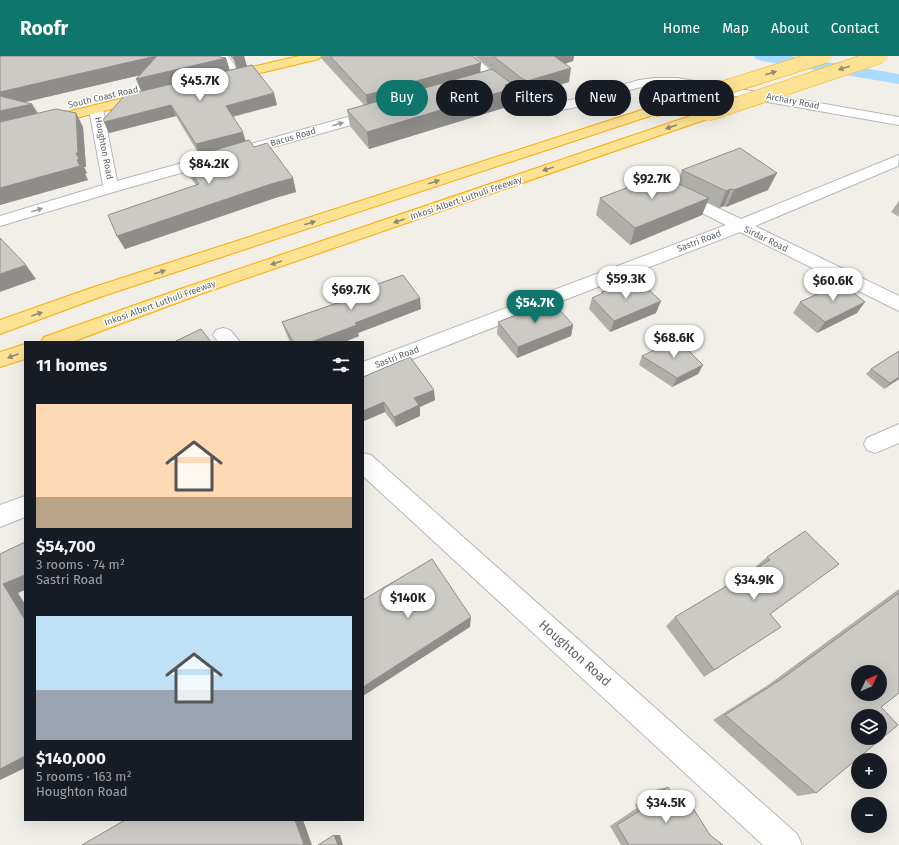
<!DOCTYPE html>
<meta charset="utf-8">
<style>
:root{--surface:#171b24;--page:#242831;--text:#f1f3f6;--muted:#9ea1a6;--accent:#0f766e}
body{margin:0;font-family:"Fira Sans",sans-serif;background:var(--page);color:var(--text);height:100vh;display:flex;flex-direction:column;font-size:15px;white-space:nowrap}
*{box-sizing:border-box;margin:0}
p{font-size:13px;color:var(--muted)}
.icon{flex:none;width:22px;height:22px;fill:none;stroke:currentColor;stroke-width:2;stroke-linecap:round;stroke-linejoin:round}
.map{position:relative;flex:1;overflow:hidden}
.drawer{position:absolute;left:24px;top:285px;width:340px;height:480px;display:flex;flex-direction:column;background:var(--surface);border-radius:0px;box-shadow:0 4px 16px #0002}
.drawer>*{flex:none}
.guide{position:absolute;left:376px;top:24px;width:380px;height:36px;display:flex;gap:8px}
.needle{width:26px;rotate:46deg}
.fabs{position:absolute;left:851px;top:609px;display:grid;gap:8px}
.fabs a{display:grid;place-items:center;width:36px;height:36px;border-radius:50%;background:var(--surface);box-shadow:0 4px 16px #0002;font-size:20px}
.price{position:absolute;translate:-50% -34px;padding:0 9px;border-radius:14px;background:#fff;color:#222;font-size:13px;line-height:26px;filter:drop-shadow(0 1px 2px #0008)}
.price::after{content:'';position:absolute;left:50%;top:24px;width:12px;height:9px;margin-left:-6px;background:inherit;clip-path:polygon(0 0,100% 0,50% 100%)}
.price.active{background:var(--accent);color:#fff}
ul{padding:0;list-style:none}
li{display:grid;align-content:center;gap:8px;height:212px;padding:0 12px}
li span{display:grid;place-items:center;height:124px;border-radius:0px;color:#555}
li>.icon{margin-inline-start:auto}
span .icon{width:72px;height:72px;fill:#fffc;stroke-width:1}
li b{font-size:17px}
h2{display:flex;justify-content:space-between;align-items:center;height:48px;padding:0 12px;font-size:17px}
.chip{padding:0 14px;border-radius:18px;background:var(--surface);box-shadow:0 4px 16px #0002;font-size:14px;line-height:36px}
.chip.active{background:var(--accent);color:#fff}
header{display:flex;align-items:center;gap:24px;box-sizing:border-box;height:56px;padding:0 20px;background:var(--accent);color:#fff}
header strong{font-size:19px}
nav{display:flex;gap:22px;margin-inline-start:auto;font-size:14px}
.map>svg:first-child{display:block}
.lines{fill:none;stroke-linecap:round;stroke-linejoin:round}
.canal{fill:#aadaff;fill-rule:evenodd}
.minor-casing{stroke:#b5b8bc;stroke-width:2}
.highway-casing{stroke:#f9ab00;stroke-width:2}
.minor{fill:#fff;fill-rule:evenodd}
.highway{fill:#fde293;fill-rule:evenodd}
.highway-bridge-casing{stroke:#f9ab00;stroke-width:15;stroke-linecap:butt}
.highway-bridge{stroke:#fde293;stroke-width:14}
.wall{fill:#afaea9}
.shaded-wall{fill:#8f8d8a}
.building{fill:#cccac5;stroke:#8f8d8a;fill-rule:evenodd}
.oneway{fill:#8e8975}
.oneway2{fill:#979a9d}
.labels{text-anchor:middle;dominant-baseline:central;stroke-width:3;stroke-linejoin:round;paint-order:stroke}
.far-street-label{font-size:9px;fill:#5f6368;stroke:#fff}
.near-street-label{font-size:13px;fill:#5f6368;stroke:#fff}
</style>
<header>
<strong>Roofr</strong>
<nav><a>Home</a><a>Map</a><a>About</a><a>Contact</a></nav>
</header>
<div class="map">
<svg width="899" height="789" viewBox="0 0 899 789">
<rect width="100%" height="100%" fill="#f1efe8"/>
<g class="lines">
<polygon class="canal" points="754,0 791,0 899,18 899,28 762,5 756,3"/>
<g class="minor-casing">
<g id="minor">
<polygon points="216,0 228,0 236,11 235,14 225,14"/>
<path d="M459,0h14l46,37 17,8 8,1 27,-2 68,-20 16,-2h22l222,39v8l-222,-39c-14,-1 -27,-1 -40,2 -35,9 -73,31 -110,19 -13,-5 -25,-14 -36,-23 -10,-8 -25,-17 -32,-28z"/>
<polygon points="96,49 101,50 103,53 117,125 373,54 378,53 383,54 385,57 383,60 117,135 0,170 0,160 103,129 89,53 91,50"/>
<polygon points="899,99 898,110 755,170 899,240 899,255 740,176 363,322 363,306 726,169 672,142 670,139 672,136 678,134 684,136 741,163"/>
<polygon points="223,272 230,274 240,286 218,286 213,279 216,274"/>
<polygon points="899,368 899,387 875,397 867,394 864,388 867,382"/>
<polygon points="363,397 371,399 797,778 802,789 763,789 363,420"/>
<polygon points="25,440 25,461 0,471 0,449"/>
</g>
</g>
<g class="highway-casing">
<g id="highway">
<polygon points="299,0 321,0 319,3 227,25 222,24 220,21 222,18"/>
<polygon points="147,36 152,37 154,40 152,43 0,81 0,73"/>
<polygon points="654,50 659,51 661,54 659,57 100,241 0,278 0,264 88,233"/>
<polygon points="708,54 713,55 715,58 713,61 201,238 72,286 41,286 44,281 189,230"/>
<polygon points="25,288 25,303 0,311 0,296"/>
</g>
</g>
<use href="#minor" class="minor"/>
<use href="#highway" class="highway"/>
<g class="highway-bridge-casing">
<g id="highway-bridge">
<polyline points="654,54 825,0"/>
<polyline points="708,58 881,0"/>
</g>
</g>
<use href="#highway-bridge" class="highway-bridge"/>
</g>
<g class="wall">
<polygon points="0,0 220,1 226,2 230,14 236,13 235,6 230,0 244,0 247,10 277,49 233,61 246,85 293,122 296,136 275,142 125,193 117,180 196,129 190,121 185,107 204,101 203,99 200,100 176,60 109,77 104,66 141,36 140,19 24,46 32,48 38,57 76,57 83,71 86,111 84,111 87,117 85,118 88,124 0,149"/>
<polygon points="321,0 472,0 480,17 496,17 475,0 574,0 573,5 565,8 569,26 526,39 520,36 511,28 510,50 369,93 350,70 347,54 364,49 321,2"/>
<polygon points="682,114 768,134 726,151 724,150 719,152 707,146 702,159 630,189 596,159 600,142 677,127"/>
<polygon points="899,145 899,161 891,156"/>
<polygon points="602,236 656,257 610,276 589,253 592,242 601,238"/>
<polygon points="350,238 421,253 358,277 359,280 344,286 290,286 286,277 282,266 351,242"/>
<polygon points="800,246 857,257 817,277 793,257"/>
<polygon points="498,266 573,269 571,280 517,302 497,278"/>
<polygon points="899,295 899,323 884,333 866,318 871,313"/>
<polygon points="642,300 703,309 698,318 672,331 639,309"/>
<polygon points="363,321 435,344 420,351 420,360 396,371 385,356 364,365 363,363"/>
<polygon points="805,475 770,558 781,571 704,621 666,570 675,561 756,512 755,511 767,501"/>
<polygon points="899,533 899,637 881,651 816,737 798,740 713,664 768,629"/>
<polygon points="668,731 678,747 689,746 710,779 723,789 621,789 610,770 637,752 635,749 658,733"/>
</g>
<g class="shaded-wall">
<polygon points="156,0 162,14 0,52 0,36"/>
<polygon points="233,0 244,0 247,11 237,14"/>
<polygon points="552,0 574,0 573,5 550,12"/>
<polygon points="226,2 230,16 142,37 136,23"/>
<polygon points="481,7 480,21 368,53 366,39"/>
<polygon points="571,12 569,26 526,39 527,25"/>
<polygon points="511,27 510,34 511,33 510,50 369,93 367,76"/>
<polygon points="274,37 277,49 230,61 226,50"/>
<polygon points="32,48 40,62 0,71 0,55"/>
<polygon points="171,49 176,60 109,77 104,66"/>
<polygon points="76,57 83,71 86,111 84,111 87,117 85,118 88,124 0,149 0,132 77,104"/>
<polygon points="243,76 246,87 202,98 203,99 200,100 196,88"/>
<polygon points="777,117 768,134 726,151 734,134"/>
<polygon points="293,122 296,136 275,142 125,193 117,180 271,128"/>
<polygon points="731,133 724,150 719,152 726,135"/>
<polygon points="709,142 702,159 630,189 635,172"/>
<polygon points="26,209 36,223 0,236 0,218"/>
<polygon points="420,242 421,253 358,277 359,280 344,286 311,286 355,267"/>
<polygon points="661,245 656,257 610,276 614,265"/>
<polygon points="865,246 857,257 817,277 825,266"/>
<polygon points="573,269 571,280 517,302 518,291"/>
<polygon points="703,309 698,318 672,331 677,322"/>
<polygon points="899,321 899,323 884,333 890,327"/>
<polygon points="434,334 435,344 420,351 420,360 396,371 394,361 414,342"/>
<polygon points="384,346 385,356 364,365 363,359 363,355"/>
<polygon points="25,519 25,534 18,537 25,548 25,564 3,528"/>
<polygon points="471,561 470,571 363,640 363,631"/>
<polygon points="25,700 25,712 0,724 0,713"/>
<polygon points="295,764 303,764 312,789 304,789"/>
<polygon points="334,779 340,779 343,789 338,789"/>
</g>
<g class="building">
<polygon points="0,0 156,0 0,36"/>
<polygon points="157,0 219,0 220,1 226,2 136,23"/>
<polygon points="330,0 472,0 481,7 366,39"/>
<polygon points="493,0 554,0 571,12 527,25 521,22"/>
<polygon points="252,9 274,37 226,50 243,76 196,88 171,49 104,66 103,64 125,39"/>
<polygon points="492,13 511,27 505,29 511,33 367,76 347,54"/>
<polygon points="0,40 32,48 0,55"/>
<polygon points="56,53 76,57 78,97 76,97 79,103 77,104 80,110 0,132 0,66"/>
<polygon points="249,84 254,91 267,87 293,122 271,128 117,180 108,159 199,128 185,107 204,101 202,98"/>
<polygon points="740,92 777,117 734,134 731,133 726,135 682,114"/>
<polygon points="658,120 660,122 664,121 709,142 635,172 600,142"/>
<polygon points="0,182 26,209 0,218"/>
<polygon points="403,219 420,242 355,267 357,269 311,286 293,286 282,266 352,242 350,238"/>
<polygon points="637,223 661,245 614,265 592,242 603,237 602,236"/>
<polygon points="841,227 865,246 825,266 800,246"/>
<polygon points="552,245 573,269 518,291 498,266"/>
<polygon points="201,273 211,286 174,286"/>
<polygon points="677,283 703,309 677,322 642,300"/>
<polygon points="899,295 899,321 890,327 871,313"/>
<polygon points="410,301 434,334 414,342 419,349 394,361 384,346 363,355 363,321"/>
<polygon points="805,475 839,508 770,558 781,571 714,614 675,561 770,504 767,501"/>
<polygon points="25,486 25,519 3,528 25,564 25,700 0,713 0,498"/>
<polygon points="432,503 471,561 363,631 363,544"/>
<path d="M899,537v100l-18,14 17,18 -82,68 -91,-78 58,-37zM858,616h22v22h-22zM858,660h22v22h-22z"/>
<polygon points="668,731 680,751 689,746 710,779 723,789 629,789 617,769 646,751 643,747"/>
<polygon points="125,764 295,764 304,789 82,789"/>
<polygon points="334,779 338,789 318,789"/>
</g>
<defs><path id="oneway-solid" d="M-6-.8H1V-3.2L6.5 0L1 3.2V.8H-6Z"/></defs>
<g class="oneway">
<use href="#oneway-solid" transform="translate(844 12) rotate(162)"/>
<use href="#oneway-solid" transform="translate(771 17) rotate(-17)"/>
<use href="#oneway-solid" transform="translate(671 71) rotate(161)"/>
<use href="#oneway-solid" transform="translate(548 113) rotate(161)"/>
<use href="#oneway-solid" transform="translate(434 126) rotate(-18)"/>
<use href="#oneway-solid" transform="translate(399 165) rotate(161)"/>
<use href="#oneway-solid" transform="translate(310 167) rotate(-18)"/>
<use href="#oneway-solid" transform="translate(276 207) rotate(161)"/>
<use href="#oneway-solid" transform="translate(160 216) rotate(-18)"/>
<use href="#oneway-solid" transform="translate(37 258) rotate(-19)"/>
<use href="#oneway-solid" transform="translate(13 300) rotate(160)"/>
</g>
<g class="oneway2">
<use href="#oneway-solid" transform="translate(338 68) rotate(-16)"/>
<use href="#oneway-solid" transform="translate(37 154) rotate(-17)"/>
</g>
<g class="labels">
<g class="far-street-label">
<text transform="translate(103 41) rotate(-13)">South Coast Road</text>
<text transform="translate(793 45) rotate(11)">Archary Road</text>
<text transform="translate(293 81) rotate(-16)">Bacus Road</text>
<text transform="translate(104 92) rotate(79)">Houghton Road</text>
<text transform="translate(466 142) rotate(-19)">Inkosi Albert Luthuli Freeway</text>
<text transform="translate(766 183) rotate(26)">Sirdar Road</text>
<text transform="translate(699 185) rotate(-21)">Sastri Road</text>
<text transform="translate(160 247) rotate(-20)">Inkosi Albert Luthuli Freeway</text>
<text transform="translate(397 301) rotate(-21)">Sastri Road</text>
</g>
<g class="near-street-label">
<text transform="translate(575 597) rotate(42)">Houghton Road</text>
</g>
</g>
</svg>
<div class="fabs">
<a><svg class="needle" viewBox="-14 -14 28 28"><path d="M0-13l5 13h-10z" fill="#e53935"/><path d="M0 13l5-13h-10z" fill="#9ea1a6"/></svg></a>
<a><svg class="icon" aria-label="layers" viewBox="0 0 24 24"><path d="M12 4l9 5-9 5-9-5zM3 14l9 5 9-5"/></svg></a>
<a>+</a>
<a>−</a>
</div>
<b class="price" style="left:200px;top:46px">$45.7K</b>
<b class="price" style="left:209px;top:129px">$84.2K</b>
<b class="price" style="left:652px;top:144px">$92.7K</b>
<b class="price" style="left:626px;top:244px">$59.3K</b>
<b class="price" style="left:833px;top:246px">$60.6K</b>
<b class="price" style="left:351px;top:255px">$69.7K</b>
<b class="price active" style="left:535px;top:268px">$54.7K</b>
<b class="price" style="left:674px;top:303px">$68.6K</b>
<b class="price" style="left:754px;top:545px">$34.9K</b>
<b class="price" style="left:408px;top:563px">$140K</b>
<b class="price" style="left:666px;top:768px">$34.5K</b>
<div class="guide">
<a class="chip active">Buy</a>
<a class="chip">Rent</a>
<a class="chip">Filters</a>
<a class="chip">New</a>
<a class="chip">Apartment</a>
</div>
<section class="drawer">
<h2>11 homes<svg class="icon" aria-label="filters" viewBox="0 0 24 24"><path d="M4 7h16M4 17h16"/><circle cx="9" cy="7" r="2"/><circle cx="15" cy="17" r="2"/></svg></h2>
<ul>
<li><span style="background:linear-gradient(#ffd9b3 75%,#b9a48a 0)"><svg class="icon" aria-label="home" viewBox="0 0 24 24"><path d="M3 11l9-7 9 7M6 9v11h12V9"/></svg></span><div><b>$54,700</b><p>3 rooms · 74 m²</p><p>Sastri Road</p></div></li>
<li><span style="background:linear-gradient(#bfe0f5 60%,#9aa5b1 0)"><svg class="icon" aria-label="home" viewBox="0 0 24 24"><path d="M3 11l9-7 9 7M6 9v11h12V9"/></svg></span><div><b>$140,000</b><p>5 rooms · 163 m²</p><p>Houghton Road</p></div></li>
</ul>
</section>
</div>
